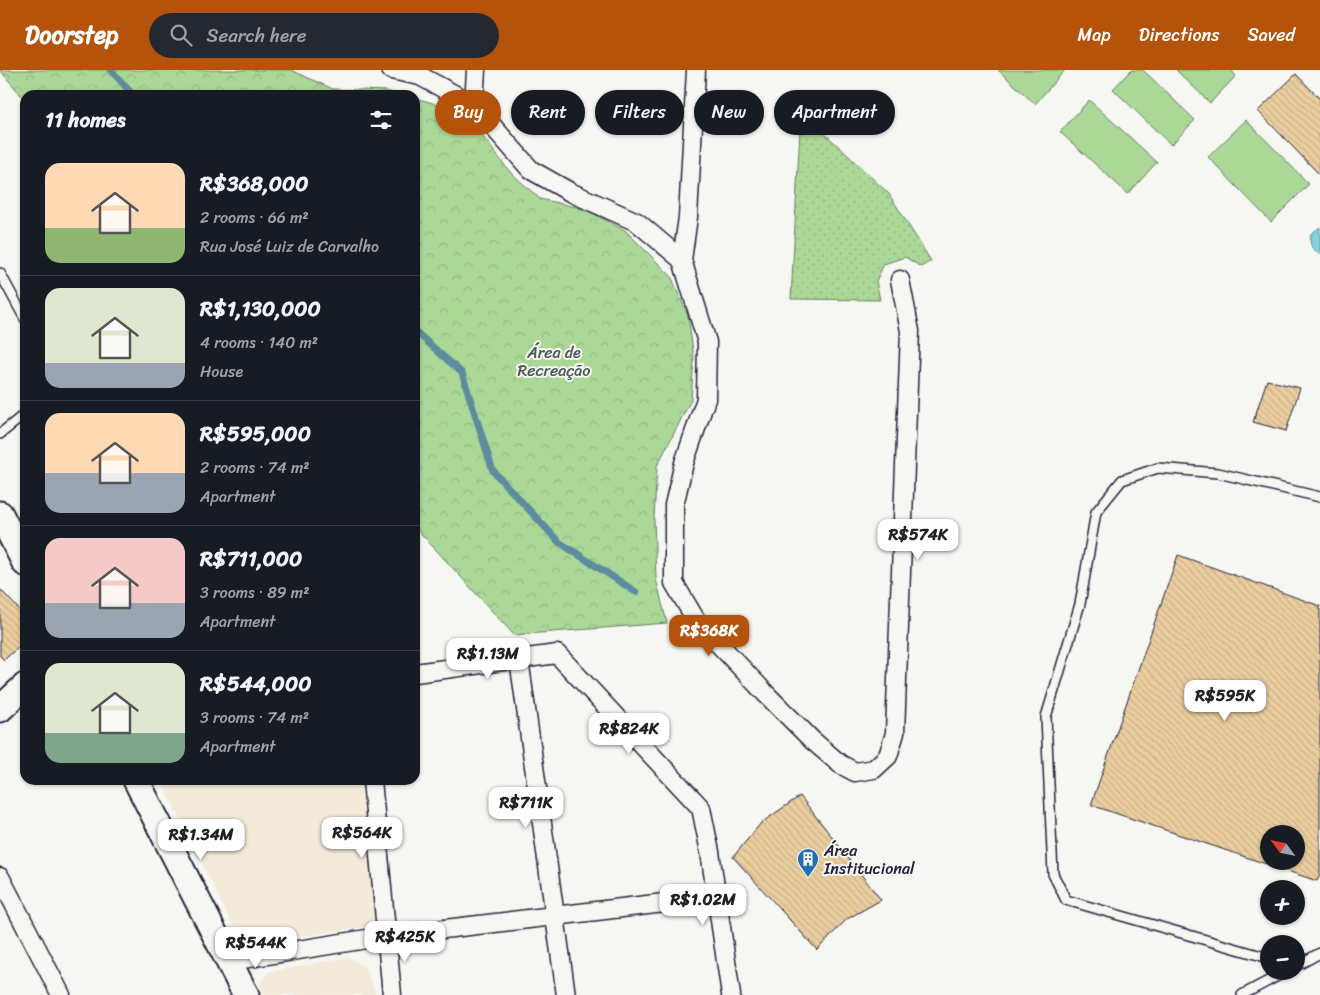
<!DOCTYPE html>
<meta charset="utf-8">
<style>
:root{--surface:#171b24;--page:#242831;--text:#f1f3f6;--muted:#9ea1a6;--line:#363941;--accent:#b45309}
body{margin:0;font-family:Sriracha,sans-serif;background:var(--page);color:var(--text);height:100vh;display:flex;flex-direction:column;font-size:19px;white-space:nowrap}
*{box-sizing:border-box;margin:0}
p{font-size:16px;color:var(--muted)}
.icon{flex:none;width:28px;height:28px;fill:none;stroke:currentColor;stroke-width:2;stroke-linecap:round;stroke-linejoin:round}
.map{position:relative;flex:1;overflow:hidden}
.panel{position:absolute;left:20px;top:20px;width:400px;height:695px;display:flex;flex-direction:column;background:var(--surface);border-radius:15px;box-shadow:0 1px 4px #0004}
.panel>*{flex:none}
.banner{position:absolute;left:435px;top:20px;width:475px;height:45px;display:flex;gap:10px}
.needle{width:32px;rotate:303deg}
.fabs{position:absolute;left:1260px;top:755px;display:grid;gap:10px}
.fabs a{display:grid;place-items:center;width:45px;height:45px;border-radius:50%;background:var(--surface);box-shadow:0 1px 4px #0004;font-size:25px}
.price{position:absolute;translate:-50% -42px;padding:0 11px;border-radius:10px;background:#fff;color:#222;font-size:16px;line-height:32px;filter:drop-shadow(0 1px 2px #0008)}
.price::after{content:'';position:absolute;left:50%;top:30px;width:15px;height:11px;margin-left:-8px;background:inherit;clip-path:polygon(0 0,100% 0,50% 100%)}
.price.active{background:var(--accent);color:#fff}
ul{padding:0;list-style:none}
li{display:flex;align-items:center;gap:15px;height:125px;padding:0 25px}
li+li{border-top:1px solid var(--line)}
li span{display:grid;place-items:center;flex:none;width:140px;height:100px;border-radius:15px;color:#555}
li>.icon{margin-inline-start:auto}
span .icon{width:60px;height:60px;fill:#fffc;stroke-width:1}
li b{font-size:21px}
h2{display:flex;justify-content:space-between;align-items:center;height:60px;padding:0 25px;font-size:21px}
.chip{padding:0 18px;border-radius:22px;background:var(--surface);box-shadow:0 1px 4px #0004;font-size:18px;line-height:45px}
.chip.active{background:var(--accent);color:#fff}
header{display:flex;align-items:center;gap:30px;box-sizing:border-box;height:70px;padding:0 25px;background:var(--accent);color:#fff}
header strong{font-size:24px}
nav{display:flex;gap:28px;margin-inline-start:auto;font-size:18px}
.search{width:350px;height:45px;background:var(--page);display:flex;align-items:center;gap:12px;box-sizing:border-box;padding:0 18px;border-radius:28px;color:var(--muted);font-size:19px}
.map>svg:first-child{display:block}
.built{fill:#f3ead9}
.grass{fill:url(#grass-dots);stroke:#667d69}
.forest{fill:url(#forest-crowns);stroke:#667d69}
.pitch{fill:#abd897;stroke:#667d69}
.water{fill:#83d3df;stroke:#5c8c9d}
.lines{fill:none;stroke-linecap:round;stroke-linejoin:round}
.stream{stroke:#5c8c9d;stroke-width:7}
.building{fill:url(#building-back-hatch);stroke:#22223b;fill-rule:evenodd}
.lane-casing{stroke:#22223b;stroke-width:12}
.street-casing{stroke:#22223b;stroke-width:21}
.secondary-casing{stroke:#22223b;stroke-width:29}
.lane{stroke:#f6f6f2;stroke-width:9}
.street{stroke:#f6f6f2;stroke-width:18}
.secondary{stroke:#f6f6f2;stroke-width:25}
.labels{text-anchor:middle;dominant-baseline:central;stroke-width:4;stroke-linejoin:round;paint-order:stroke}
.park-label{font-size:16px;fill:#4b5957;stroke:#f6f6f2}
.poi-label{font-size:16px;fill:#22223b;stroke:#f6f6f2;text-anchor:start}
</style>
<header>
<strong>Doorstep</strong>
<div class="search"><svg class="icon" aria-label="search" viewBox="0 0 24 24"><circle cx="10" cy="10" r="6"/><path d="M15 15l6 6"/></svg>Search here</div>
<nav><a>Map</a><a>Directions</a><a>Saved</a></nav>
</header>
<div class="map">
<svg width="1320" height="925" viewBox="0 0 1320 925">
<defs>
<pattern id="grass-dots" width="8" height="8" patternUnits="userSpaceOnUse" patternTransform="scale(1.25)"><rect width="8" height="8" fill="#abd897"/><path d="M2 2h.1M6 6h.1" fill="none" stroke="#93b983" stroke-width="1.8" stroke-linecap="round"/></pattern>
<pattern id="forest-crowns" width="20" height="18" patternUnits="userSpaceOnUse" patternTransform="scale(1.25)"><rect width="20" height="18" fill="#abd897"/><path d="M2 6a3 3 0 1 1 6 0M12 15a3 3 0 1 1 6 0" fill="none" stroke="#93b983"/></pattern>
<pattern id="building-back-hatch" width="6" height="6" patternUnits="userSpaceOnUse" patternTransform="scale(1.25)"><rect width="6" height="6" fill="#ebce9f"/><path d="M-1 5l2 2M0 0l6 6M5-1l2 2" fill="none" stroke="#c9b18a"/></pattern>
</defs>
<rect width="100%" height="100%" fill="#f6f6f2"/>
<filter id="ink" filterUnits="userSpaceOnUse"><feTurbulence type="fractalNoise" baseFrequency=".02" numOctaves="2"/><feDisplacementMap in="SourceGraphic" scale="10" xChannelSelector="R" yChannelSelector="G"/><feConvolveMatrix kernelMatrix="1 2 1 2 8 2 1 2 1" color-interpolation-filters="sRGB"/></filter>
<g filter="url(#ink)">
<g class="built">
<polygon points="161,710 364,710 377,848 372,856 247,874 236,862"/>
<polygon points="349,887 365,897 376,925 264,925 258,915 269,902"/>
</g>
<polygon class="grass" points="801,41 889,124 931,191 921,197 905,187 884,194 876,211 880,230 791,229"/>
<g class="forest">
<polygon points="0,0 291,0 333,19 386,21 402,25 25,25 25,30"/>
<polygon points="415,28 433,33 476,58 510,102 540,129 585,139 626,161 671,206 688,246 694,288 691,330 657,396 654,448 656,509 667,553 514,565 415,457"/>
</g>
<g class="pitch">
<polygon points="998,0 1065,0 1035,34"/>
<polygon points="1131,0 1143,0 1195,50 1171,75 1113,19"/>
<polygon points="1176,0 1231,0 1236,6 1210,33"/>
<polygon points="1089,30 1157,92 1128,124 1060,62"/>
<polygon points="1246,50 1309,114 1271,152 1208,87"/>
</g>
<path class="water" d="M1320,157v27c-9,-4 -11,-10 -9,-20z"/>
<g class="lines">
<g class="stream">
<polyline points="111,0 133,25"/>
<polyline points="415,261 462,303 493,401 559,472 636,522"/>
</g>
</g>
<g class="building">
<polygon points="1296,4 1320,29 1320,105 1258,41"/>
<polygon points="1267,310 1300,318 1286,361 1253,352"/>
<path d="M1178,485l142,51v269l-3,6 -226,-76zM1269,764h27v27h-27z"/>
<polygon points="0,519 25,546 25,571 4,590 0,586"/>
<polygon points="800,726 881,830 847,849 817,880 733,787 761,753"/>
</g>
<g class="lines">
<g class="lane-casing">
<g id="lane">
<polyline points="0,203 25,249"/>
<polyline points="0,364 25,344"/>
<polyline points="1269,888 1066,830 1053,804 1046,647 1080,534 1096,442 1122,410 1158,398 1218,403 1320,427"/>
<polyline points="1296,896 1320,883"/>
<polyline points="1242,925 1287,901"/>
</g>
</g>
<g class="street-casing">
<g id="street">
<polyline points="391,0 420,6 474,35 531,100 570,122 637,152 682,190 707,272 706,329 684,393 674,435 674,513 696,550 767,625 812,670 840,694 855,702 874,699 888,686 895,663 910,261 900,210"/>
<polyline points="474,35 476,0"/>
<polyline points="682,190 688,147 696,0"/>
<polyline points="519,589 566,925"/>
<polyline points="415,603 557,584 701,738 710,782 731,925"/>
<polyline points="372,710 392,925"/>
<polyline points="0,807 61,925"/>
<polyline points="230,891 385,866 715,827"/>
</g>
</g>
<g class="secondary-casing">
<g id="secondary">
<polyline points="0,444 25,493"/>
<polyline points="0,639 25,616"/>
<polyline points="136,710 246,925"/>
</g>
</g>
<use href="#lane" class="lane"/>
<use href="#street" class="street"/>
<use href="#secondary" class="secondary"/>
</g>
</g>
<defs>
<g id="building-pin" transform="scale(1.125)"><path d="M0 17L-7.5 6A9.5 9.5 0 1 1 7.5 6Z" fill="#1f6fb2" stroke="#f6f6f2"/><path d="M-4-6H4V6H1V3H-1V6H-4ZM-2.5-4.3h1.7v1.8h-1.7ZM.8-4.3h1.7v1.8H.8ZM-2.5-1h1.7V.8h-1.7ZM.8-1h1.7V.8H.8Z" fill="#fff"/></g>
</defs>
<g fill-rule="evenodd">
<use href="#building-pin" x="808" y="789"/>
</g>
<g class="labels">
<g class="park-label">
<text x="554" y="282">Área de<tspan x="554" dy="18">Recreação</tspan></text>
</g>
<g class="poi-label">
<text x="824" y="780">Área<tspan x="824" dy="18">Institucional</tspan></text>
</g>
</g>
</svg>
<div class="fabs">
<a><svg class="needle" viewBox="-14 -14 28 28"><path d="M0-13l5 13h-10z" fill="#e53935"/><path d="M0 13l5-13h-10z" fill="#9ea1a6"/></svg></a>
<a>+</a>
<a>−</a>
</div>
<b class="price" style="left:918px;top:491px">R$574K</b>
<b class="price active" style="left:709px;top:587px">R$368K</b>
<b class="price" style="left:488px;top:610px">R$1.13M</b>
<b class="price" style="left:1225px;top:652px">R$595K</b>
<b class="price" style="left:629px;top:685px">R$824K</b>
<b class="price" style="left:526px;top:759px">R$711K</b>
<b class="price" style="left:362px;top:789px">R$564K</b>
<b class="price" style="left:201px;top:791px">R$1.34M</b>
<b class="price" style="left:703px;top:856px">R$1.02M</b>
<b class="price" style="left:405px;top:893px">R$425K</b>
<b class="price" style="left:256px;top:899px">R$544K</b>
<div class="banner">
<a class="chip active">Buy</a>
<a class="chip">Rent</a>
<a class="chip">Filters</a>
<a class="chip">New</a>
<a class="chip">Apartment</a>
</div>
<section class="panel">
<h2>11 homes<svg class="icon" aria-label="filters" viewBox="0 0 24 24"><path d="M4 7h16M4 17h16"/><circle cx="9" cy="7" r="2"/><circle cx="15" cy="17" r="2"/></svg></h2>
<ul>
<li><span style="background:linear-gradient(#ffd9b3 65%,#8fb573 0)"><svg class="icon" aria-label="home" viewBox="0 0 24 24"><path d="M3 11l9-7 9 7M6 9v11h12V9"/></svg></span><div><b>R$368,000</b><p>2 rooms · 66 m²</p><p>Rua José Luiz de Carvalho</p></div></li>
<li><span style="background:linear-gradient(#dfe7d0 75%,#9aa5b1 0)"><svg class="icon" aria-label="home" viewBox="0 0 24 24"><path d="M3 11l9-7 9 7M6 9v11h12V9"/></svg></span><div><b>R$1,130,000</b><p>4 rooms · 140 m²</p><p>House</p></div></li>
<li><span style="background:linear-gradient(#ffd9b3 60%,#9aa5b1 0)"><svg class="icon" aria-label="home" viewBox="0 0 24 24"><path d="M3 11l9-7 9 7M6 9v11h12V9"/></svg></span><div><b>R$595,000</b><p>2 rooms · 74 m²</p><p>Apartment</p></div></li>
<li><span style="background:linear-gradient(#f6c9c9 65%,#9aa5b1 0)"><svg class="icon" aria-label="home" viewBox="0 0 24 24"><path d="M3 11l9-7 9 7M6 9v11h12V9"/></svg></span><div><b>R$711,000</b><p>3 rooms · 89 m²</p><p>Apartment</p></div></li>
<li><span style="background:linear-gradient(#dfe7d0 70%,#7fa58c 0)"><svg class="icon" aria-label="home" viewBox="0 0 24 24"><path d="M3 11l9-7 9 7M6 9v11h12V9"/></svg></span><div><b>R$544,000</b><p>3 rooms · 74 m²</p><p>Apartment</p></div></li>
</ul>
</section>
</div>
